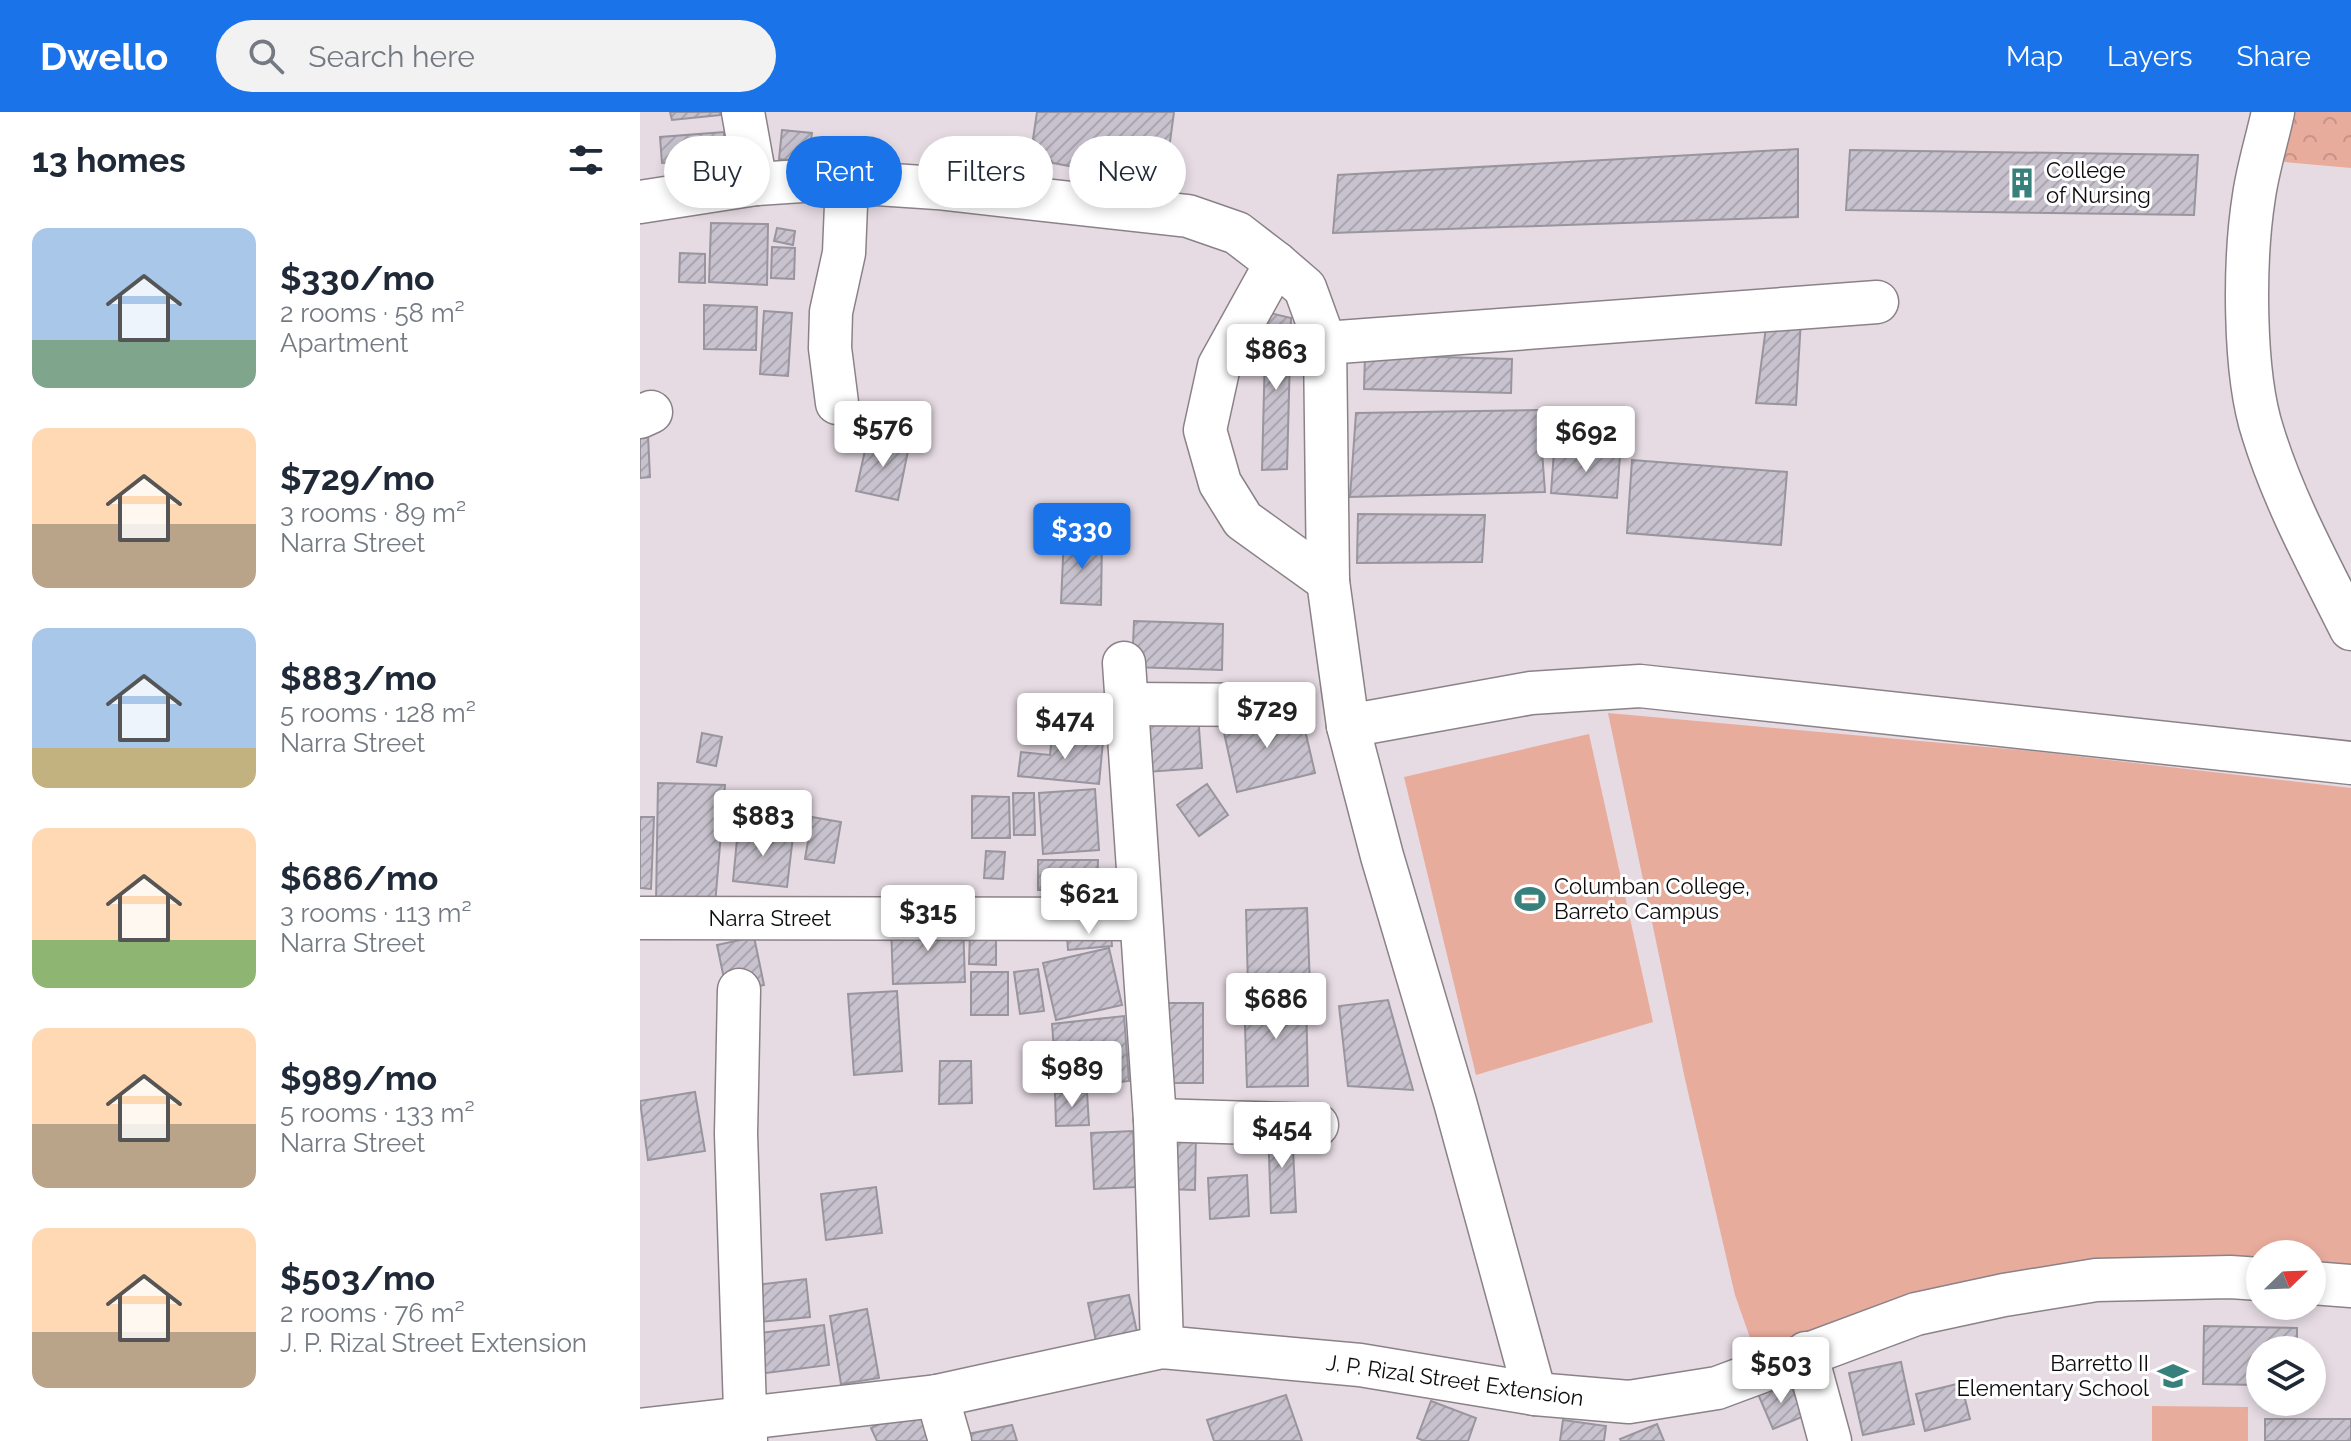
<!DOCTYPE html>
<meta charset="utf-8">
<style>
:root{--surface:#fff;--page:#f2f2f3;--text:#1f2937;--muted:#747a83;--accent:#1a73e8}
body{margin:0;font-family:Raleway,sans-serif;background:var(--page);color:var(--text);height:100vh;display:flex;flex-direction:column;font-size:30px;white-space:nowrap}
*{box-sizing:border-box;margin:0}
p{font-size:26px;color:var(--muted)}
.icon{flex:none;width:44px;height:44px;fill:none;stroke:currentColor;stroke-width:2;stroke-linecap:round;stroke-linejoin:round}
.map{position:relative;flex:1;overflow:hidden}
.details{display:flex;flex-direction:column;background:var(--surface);width:640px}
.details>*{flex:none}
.top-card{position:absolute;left:24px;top:24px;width:760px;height:72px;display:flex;gap:16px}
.needle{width:52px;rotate:67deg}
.controls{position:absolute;left:1606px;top:1128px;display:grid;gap:16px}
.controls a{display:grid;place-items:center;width:80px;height:80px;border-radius:50%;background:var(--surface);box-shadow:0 4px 12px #0003;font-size:40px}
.price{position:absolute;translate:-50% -68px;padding:0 18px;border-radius:8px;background:#fff;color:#222;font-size:26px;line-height:52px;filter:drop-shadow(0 2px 4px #0008)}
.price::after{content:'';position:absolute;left:50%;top:48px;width:24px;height:18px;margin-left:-12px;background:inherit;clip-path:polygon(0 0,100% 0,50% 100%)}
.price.current{background:var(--accent);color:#fff}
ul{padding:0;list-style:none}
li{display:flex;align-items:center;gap:24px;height:200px;padding:0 32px}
li span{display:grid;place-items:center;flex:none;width:224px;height:160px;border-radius:16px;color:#555}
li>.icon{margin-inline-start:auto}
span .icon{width:96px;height:96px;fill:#fffc;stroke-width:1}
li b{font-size:34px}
h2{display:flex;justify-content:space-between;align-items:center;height:96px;padding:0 32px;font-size:34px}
.pill{padding:0 28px;border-radius:36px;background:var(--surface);box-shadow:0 4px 12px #0003;font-size:28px;line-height:72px}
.pill.current{background:var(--accent);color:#fff}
header{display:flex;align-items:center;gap:48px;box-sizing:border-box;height:112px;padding:0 40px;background:var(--accent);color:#fff}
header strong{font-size:38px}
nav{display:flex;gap:44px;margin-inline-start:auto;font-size:28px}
.search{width:560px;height:72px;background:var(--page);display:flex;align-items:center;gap:20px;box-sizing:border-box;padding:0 28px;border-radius:44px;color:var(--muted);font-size:30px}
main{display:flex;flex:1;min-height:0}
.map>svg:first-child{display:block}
.park{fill:url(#park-crowns)}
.garden{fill:#e8ac9d}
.building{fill:url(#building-hatch);stroke:#99959f;stroke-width:2}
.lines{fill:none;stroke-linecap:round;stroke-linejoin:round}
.minor-casing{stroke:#8b8288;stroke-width:45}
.minor{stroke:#fff;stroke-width:42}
.labels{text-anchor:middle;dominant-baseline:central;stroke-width:6;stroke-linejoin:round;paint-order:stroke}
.poi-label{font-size:22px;fill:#0e0b0d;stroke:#fff;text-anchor:start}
.street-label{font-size:22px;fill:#0e0b0d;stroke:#fff}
</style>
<header>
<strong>Dwello</strong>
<div class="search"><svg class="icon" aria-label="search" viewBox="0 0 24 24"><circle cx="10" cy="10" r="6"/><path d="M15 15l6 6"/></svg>Search here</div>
<nav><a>Map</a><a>Layers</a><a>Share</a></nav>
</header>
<main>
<section class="details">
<h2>13 homes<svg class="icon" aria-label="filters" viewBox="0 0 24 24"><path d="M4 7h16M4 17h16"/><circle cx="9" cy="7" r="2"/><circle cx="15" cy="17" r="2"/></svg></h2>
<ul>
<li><span style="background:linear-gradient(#a9c7e8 70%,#7fa58c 0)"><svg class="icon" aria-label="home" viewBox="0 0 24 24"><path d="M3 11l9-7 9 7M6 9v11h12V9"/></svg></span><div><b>$330/mo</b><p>2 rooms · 58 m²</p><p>Apartment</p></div></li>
<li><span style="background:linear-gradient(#ffd9b3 60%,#b9a48a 0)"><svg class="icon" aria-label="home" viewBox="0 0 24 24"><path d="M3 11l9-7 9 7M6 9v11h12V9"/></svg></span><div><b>$729/mo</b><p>3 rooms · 89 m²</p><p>Narra Street</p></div></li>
<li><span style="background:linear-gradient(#a9c7e8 75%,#c2b280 0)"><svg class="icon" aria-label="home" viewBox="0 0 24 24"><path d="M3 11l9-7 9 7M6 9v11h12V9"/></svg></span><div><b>$883/mo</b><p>5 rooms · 128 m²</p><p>Narra Street</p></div></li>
<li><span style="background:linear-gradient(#ffd9b3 70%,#8fb573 0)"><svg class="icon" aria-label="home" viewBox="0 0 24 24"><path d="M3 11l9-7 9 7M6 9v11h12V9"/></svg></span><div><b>$686/mo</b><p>3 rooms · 113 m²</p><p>Narra Street</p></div></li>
<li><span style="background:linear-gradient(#ffd9b3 60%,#b9a48a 0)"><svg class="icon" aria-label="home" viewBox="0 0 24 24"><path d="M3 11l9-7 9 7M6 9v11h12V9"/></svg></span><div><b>$989/mo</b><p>5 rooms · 133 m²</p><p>Narra Street</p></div></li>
<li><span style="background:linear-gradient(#ffd9b3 65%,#b9a48a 0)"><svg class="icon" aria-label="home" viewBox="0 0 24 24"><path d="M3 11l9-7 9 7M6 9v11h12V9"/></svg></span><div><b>$503/mo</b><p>2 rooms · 76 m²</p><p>J. P. Rizal Street Extension</p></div></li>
</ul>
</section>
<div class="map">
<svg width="1711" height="1329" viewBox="0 0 1711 1329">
<defs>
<pattern id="park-crowns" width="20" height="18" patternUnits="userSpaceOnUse" patternTransform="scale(2)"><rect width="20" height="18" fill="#e8ac9d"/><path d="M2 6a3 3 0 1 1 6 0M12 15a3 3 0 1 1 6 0" fill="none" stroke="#c69386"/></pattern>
<pattern id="building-hatch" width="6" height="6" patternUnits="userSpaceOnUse" patternTransform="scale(2)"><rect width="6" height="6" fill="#c7c2cd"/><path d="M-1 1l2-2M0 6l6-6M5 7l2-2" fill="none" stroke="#aaa5af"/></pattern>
</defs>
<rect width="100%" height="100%" fill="#e6dbe3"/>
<polygon class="park" points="1639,0 1711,0 1711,56 1633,49"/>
<g class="garden">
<polygon points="968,601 1391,639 1711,676 1711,1158 1672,1155 1672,1142 1620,1142 1620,1153 1343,1169 1215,1202 1176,1218 1114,1237 1095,1183 1045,967"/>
<polygon points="949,622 1013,910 836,963 764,665"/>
<polygon points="1512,1294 1608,1295 1608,1329 1512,1329"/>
</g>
<g class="building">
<polygon points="30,0 80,0 80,3 32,8"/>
<polygon points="397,0 534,0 530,30 483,64 413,51 393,27"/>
<polygon points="142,18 172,21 168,51 139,47"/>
<polygon points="84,20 86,47 22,51 20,25"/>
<polygon points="1158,37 1158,105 693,121 698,63"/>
<polygon points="1210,38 1558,43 1554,103 1206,98"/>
<polygon points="71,111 128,112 127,173 69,170"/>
<polygon points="137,116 155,119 153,133 134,129"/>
<polygon points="132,135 155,136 154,167 131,166"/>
<polygon points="40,141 65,142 65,171 39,170"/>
<polygon points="64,193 117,195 116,238 64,237"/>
<polygon points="124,199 152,201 148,264 120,262"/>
<polygon points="626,200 651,206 647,357 622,358"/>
<polygon points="1128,200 1161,207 1156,293 1116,291"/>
<polygon points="725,243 872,247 871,281 724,277"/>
<polygon points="899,298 905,380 710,385 716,301"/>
<polygon points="0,323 8,323 10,365 0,366"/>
<polygon points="228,325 269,334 258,388 216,379"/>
<polygon points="914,339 980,343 977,386 911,381"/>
<polygon points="992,348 1147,360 1141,433 987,421"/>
<polygon points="718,402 845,403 842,450 717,451"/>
<polygon points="424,424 462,425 461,493 421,491"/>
<polygon points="494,509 583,512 582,558 492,555"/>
<polygon points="661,601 675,661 597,680 581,607"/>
<polygon points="558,603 562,656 506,660 502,606"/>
<polygon points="62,621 82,625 76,654 57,650"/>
<polygon points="412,624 463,629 459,672 378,664 381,640 410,643"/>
<polygon points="18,671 85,673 75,793 16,792"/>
<polygon points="567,672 588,703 559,724 537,693"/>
<polygon points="455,677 459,738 403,742 399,681"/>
<polygon points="373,681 394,681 395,723 374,723"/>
<polygon points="332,684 369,685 370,726 332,726"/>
<polygon points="0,705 14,705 11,777 0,776"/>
<polygon points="172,705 201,710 194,751 165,747"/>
<polygon points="98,717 153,724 147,775 93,769"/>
<polygon points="346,739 365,740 363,767 344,766"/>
<polygon points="398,748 458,748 457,778 398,778"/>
<polygon points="667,796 670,873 608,875 606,798"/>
<polygon points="470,809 472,834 428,838 426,813"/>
<polygon points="323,810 325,870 253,872 251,812"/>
<polygon points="330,820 356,821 356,853 329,852"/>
<polygon points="114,825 124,873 87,881 77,833"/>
<polygon points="469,836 482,893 416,908 403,851"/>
<polygon points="398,857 404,899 380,902 374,860"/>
<rect x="331" y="860" width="37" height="43"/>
<polygon points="257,879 262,959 214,963 208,882"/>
<polygon points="666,884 668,974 607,975 604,885"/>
<polygon points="748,888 773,978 708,974 699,894"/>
<polygon points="521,891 563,891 563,971 520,971"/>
<polygon points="484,904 489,969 417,978 412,912"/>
<polygon points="300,949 331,949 332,991 299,992"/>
<polygon points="55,980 65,1039 8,1048 0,989"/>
<polygon points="447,980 449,1013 416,1014 415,981"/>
<polygon points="652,1015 656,1100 631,1101 628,1016"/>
<polygon points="493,1019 496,1075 454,1077 451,1021"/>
<polygon points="526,1019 556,1019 555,1078 524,1077"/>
<polygon points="607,1063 609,1104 570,1107 568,1066"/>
<polygon points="236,1075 242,1121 186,1128 181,1082"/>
<polygon points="166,1167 170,1205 120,1210 115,1173"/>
<polygon points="489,1183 498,1225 457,1234 448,1191"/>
<polygon points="227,1197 239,1266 201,1272 190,1204"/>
<polygon points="184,1213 189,1253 119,1262 113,1222"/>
<polygon points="1564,1214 1657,1216 1657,1238 1620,1238 1620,1273 1563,1272"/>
<polygon points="1261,1250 1274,1312 1223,1323 1209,1261"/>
<polygon points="1149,1269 1164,1304 1133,1317 1118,1282"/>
<polygon points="1321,1271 1330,1307 1285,1319 1276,1282"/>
<polygon points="646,1283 662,1329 574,1329 567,1308"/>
<polygon points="791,1289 836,1306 828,1329 784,1329 777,1326"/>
<polygon points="288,1290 307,1329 237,1329 231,1316"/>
<rect x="1625" y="1307" width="86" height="22"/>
<polygon points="923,1308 966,1314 964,1329 920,1329"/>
<polygon points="1017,1312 1024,1329 981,1329 980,1327"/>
<polygon points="372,1313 377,1329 331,1329 328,1322"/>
</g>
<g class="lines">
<g class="minor-casing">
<g id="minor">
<polyline points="103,0 116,72"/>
<path d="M1633,0c-6,28 -15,56 -19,84 -10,63 -11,176 9,237 21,68 56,132 88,196"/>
<polyline points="0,90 116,72 177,68 297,76 548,104 597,121 636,151 665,176 685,231 688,469 708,614 742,744 815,990 895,1282"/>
<polyline points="636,151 579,254 565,318 580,371 603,408 688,469"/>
<polyline points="685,231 1237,190"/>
<polyline points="197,291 190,236 191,200 204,141 207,69"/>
<polyline points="0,305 11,300"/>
<polyline points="484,551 515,1008 522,1235"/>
<polyline points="486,592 640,593"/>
<polyline points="708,614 891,581 1000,574 1711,651"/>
<polyline points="0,806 500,807"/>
<polyline points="99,878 96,1022 106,1329"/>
<polyline points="515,1008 677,1013"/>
<polyline points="1672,1171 1711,1174"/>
<polyline points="1166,1241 1190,1329"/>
<polyline points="297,1284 310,1329"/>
<polyline points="0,1318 297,1284 522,1235 720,1253 895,1282 989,1290 1077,1276 1276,1202 1364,1183 1456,1168 1590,1165 1620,1167"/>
</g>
</g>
<use href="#minor" class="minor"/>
</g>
<defs>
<g id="building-bare" transform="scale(2.4)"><path d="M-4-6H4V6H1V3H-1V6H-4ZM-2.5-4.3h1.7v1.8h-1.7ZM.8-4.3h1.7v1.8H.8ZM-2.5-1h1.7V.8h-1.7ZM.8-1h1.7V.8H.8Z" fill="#38807c" stroke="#fff" stroke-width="2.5" paint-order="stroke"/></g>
<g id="stadium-bare" transform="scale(2.4)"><path d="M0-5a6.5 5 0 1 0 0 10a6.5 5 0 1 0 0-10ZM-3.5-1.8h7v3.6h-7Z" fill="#38807c" stroke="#fff" stroke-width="2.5" paint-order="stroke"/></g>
<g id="school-bare" transform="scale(2.4)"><path d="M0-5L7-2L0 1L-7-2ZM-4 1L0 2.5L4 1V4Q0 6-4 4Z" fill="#38807c" stroke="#fff" stroke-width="2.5" paint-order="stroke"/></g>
</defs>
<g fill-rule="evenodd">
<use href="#building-bare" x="1382" y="71"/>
<use href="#stadium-bare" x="890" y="787"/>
<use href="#school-bare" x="1533" y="1264"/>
</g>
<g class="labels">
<g class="poi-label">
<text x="1406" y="58">College<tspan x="1406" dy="25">of Nursing</tspan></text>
<text x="914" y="774">Columban College,<tspan x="914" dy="25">Barreto Campus</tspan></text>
<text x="1509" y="1251" text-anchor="end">Barretto II<tspan x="1509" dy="25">Elementary School</tspan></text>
</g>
<g class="street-label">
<text x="130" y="806">Narra Street</text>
<text transform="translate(815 1268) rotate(8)">J. P. Rizal Street Extension</text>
</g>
</g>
</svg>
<div class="controls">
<a><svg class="needle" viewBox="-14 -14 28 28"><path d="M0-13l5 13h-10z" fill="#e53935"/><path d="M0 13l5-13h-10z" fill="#747a83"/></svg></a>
<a><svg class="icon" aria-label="layers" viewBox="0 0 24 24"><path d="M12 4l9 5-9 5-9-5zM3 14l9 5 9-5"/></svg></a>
</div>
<b class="price" style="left:636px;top:280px">$863</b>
<b class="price" style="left:243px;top:357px">$576</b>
<b class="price" style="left:946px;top:362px">$692</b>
<b class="price current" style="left:442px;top:459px">$330</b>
<b class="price" style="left:627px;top:638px">$729</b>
<b class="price" style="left:425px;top:649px">$474</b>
<b class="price" style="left:123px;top:746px">$883</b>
<b class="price" style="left:449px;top:824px">$621</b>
<b class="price" style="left:288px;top:841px">$315</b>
<b class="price" style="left:636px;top:929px">$686</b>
<b class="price" style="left:432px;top:997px">$989</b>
<b class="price" style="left:642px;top:1058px">$454</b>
<b class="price" style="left:1141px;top:1293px">$503</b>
<div class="top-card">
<a class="pill">Buy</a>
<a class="pill current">Rent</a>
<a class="pill">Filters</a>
<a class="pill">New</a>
</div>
</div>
</main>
